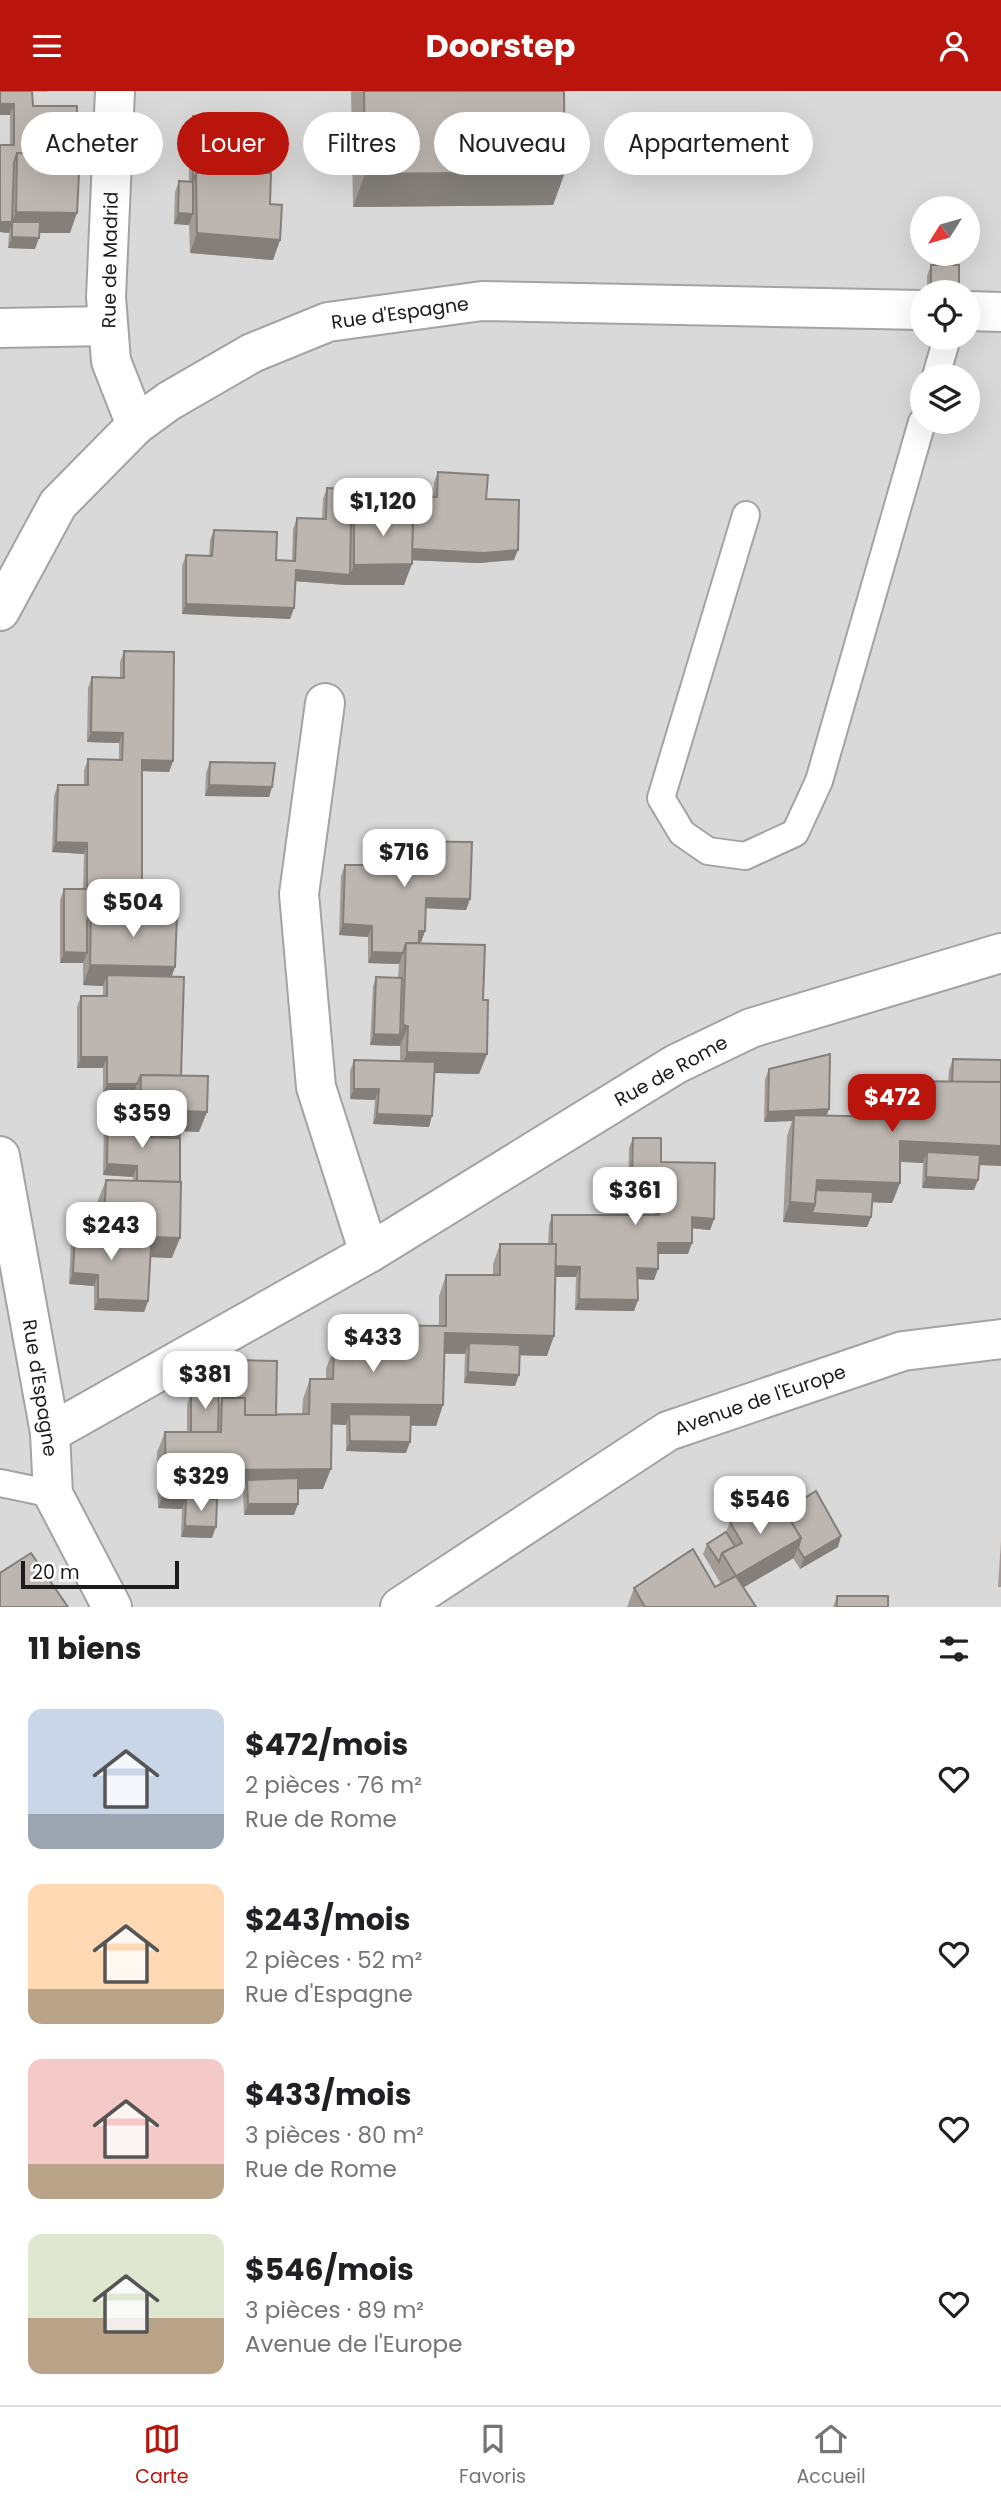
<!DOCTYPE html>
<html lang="fr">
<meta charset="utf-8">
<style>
:root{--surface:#fff;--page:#f6f6f6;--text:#202124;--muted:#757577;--line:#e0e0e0;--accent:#ba150d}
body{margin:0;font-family:Poppins,sans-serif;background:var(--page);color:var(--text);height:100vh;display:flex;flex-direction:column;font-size:26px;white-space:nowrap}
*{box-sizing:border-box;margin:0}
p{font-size:23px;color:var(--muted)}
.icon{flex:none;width:38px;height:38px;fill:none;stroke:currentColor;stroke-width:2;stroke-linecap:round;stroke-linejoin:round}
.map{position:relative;height:1516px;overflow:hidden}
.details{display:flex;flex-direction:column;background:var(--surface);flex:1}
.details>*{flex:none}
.top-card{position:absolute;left:21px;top:21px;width:959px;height:63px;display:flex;gap:14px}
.needle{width:46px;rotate:233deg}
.controls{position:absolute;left:910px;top:105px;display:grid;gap:14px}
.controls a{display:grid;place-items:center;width:70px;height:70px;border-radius:50%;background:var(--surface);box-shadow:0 7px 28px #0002;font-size:35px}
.scale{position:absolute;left:21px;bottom:18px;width:158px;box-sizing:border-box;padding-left:7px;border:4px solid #1c1c1c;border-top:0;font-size:19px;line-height:24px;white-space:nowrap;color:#1c1c1c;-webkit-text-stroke:5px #fff;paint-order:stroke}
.price{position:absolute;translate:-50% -60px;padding:0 16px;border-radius:14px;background:#fff;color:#222;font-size:23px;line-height:46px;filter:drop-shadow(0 2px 4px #0008)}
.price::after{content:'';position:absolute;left:50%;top:42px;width:21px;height:16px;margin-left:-10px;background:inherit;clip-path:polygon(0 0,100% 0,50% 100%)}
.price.on{background:var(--accent);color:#fff}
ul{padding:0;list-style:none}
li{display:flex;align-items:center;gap:21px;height:175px;padding:0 28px}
li span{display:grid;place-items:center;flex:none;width:196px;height:140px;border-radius:14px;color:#555}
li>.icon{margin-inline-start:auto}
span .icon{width:84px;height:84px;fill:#fffc;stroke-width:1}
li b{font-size:30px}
h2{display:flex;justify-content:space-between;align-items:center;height:84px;padding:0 28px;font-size:30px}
.pill{padding:0 24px;border-radius:32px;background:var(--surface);box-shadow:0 7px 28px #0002;font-size:24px;line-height:63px}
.pill.on{background:var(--accent);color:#fff}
header{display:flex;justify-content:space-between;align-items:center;height:91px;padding:0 28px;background:var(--accent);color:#fff;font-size:32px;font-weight:700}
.dock{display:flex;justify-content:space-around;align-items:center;height:98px;border-top:2px solid var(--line);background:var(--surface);font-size:19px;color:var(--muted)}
.dock a{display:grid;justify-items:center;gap:4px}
.dock .on{color:var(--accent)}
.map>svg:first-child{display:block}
.residential{fill:#dad9d9;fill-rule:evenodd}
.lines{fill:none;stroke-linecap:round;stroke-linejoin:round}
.service-casing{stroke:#a3a3a3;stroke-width:30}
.minor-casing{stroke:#a3a3a3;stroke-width:42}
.tertiary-casing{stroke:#a3a3a3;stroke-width:42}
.service{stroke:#fff;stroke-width:26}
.minor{stroke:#fff;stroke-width:38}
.tertiary{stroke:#fff;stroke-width:38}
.wall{fill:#a39c96}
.shaded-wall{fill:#847f7a}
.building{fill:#bdb5af;stroke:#847f7a;stroke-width:2}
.labels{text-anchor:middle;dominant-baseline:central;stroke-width:7;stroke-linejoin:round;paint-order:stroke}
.street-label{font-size:19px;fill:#1c1c1c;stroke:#fff}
</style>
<header><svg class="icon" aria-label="menu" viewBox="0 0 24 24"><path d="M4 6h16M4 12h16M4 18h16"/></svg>Doorstep<svg class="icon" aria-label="person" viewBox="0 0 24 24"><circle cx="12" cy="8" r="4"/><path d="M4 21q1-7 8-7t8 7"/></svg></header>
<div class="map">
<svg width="1001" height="1516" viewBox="0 0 1001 1516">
<rect width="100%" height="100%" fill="#ece9e2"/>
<path class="residential" d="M0,0h1001v1516h-1001zM922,117h46v46h-46zM922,201h46v46h-46zM922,285h46v46h-46z"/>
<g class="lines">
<g class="service-casing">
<g id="service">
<polyline points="936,285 947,247"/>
<polyline points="746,424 661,707 682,742 708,760 745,765 795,742 819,690 922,331"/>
<polyline points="0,1392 53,1403"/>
</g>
</g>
<g class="minor-casing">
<g id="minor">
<polyline points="115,0 106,206 111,270 136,334"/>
<polyline points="968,220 1001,221"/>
<polyline points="0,237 108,235"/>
<polyline points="0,520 58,413 136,334 169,310 252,262 328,231 482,210 922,219"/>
<polyline points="325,612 299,803 316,996 369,1162"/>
<polyline points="0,1065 50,1342 53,1403 112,1516"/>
<polyline points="50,1342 369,1162 676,973 751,937 1001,862"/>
</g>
</g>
<g class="tertiary-casing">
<polyline id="tertiary" points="400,1516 668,1340 903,1260 1001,1248"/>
</g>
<use href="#service" class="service"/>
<use href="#minor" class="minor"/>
<use href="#tertiary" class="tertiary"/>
</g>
<g class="wall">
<polygon points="0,0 48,0 47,1 32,0 33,15 70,142 39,142 35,158 8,157 9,142 0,141 0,54 10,54 10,24 0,24"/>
<polygon points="351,0 564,0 565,81 553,114 353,116"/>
<polygon points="193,25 232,58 268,82 270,113 280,149 273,169 190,162 189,134 174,133 175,101 179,90 189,91 189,36"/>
<polygon points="931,174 959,201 927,201 927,185"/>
<polygon points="438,381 486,408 514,469 479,472 412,469 404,494 346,494 295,490 294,517 290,528 182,523 182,475 186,464 209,465 210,449 214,439 276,469 292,470 293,438 297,427 322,428 323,408 327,397 380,420 406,421 406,416 410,405 433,406 434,391"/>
<polygon points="124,560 173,670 169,681 142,680 142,822 172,886 181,985 199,1041 182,1040 180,1047 172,1167 151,1166 148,1210 144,1221 94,1219 94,1195 69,1193 72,1130 76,1120 98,1120 98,1109 106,1089 133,1090 133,1086 103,1084 104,1030 108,1020 133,1019 133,1004 103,1003 103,977 77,977 77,916 81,905 103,905 103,895 83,894 83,872 60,872 60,809 64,798 83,798 84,763 52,761 54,705 58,694 84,694 84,679 88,668 119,669 119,652 87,651 88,597 92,586 120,587 120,571"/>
<polygon points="210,671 272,696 269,706 205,705 206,682"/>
<polygon points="376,750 470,808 466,819 425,817 425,840 421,851 419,851 419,852 483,909 487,963 479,983 435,982 429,1036 373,1033 375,1009 350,1008 350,980 354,969 400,970 400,955 370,954 373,896 376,886 398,887 399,873 368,872 368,846 339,844 341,785 345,774 372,774 373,761"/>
<polygon points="953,968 979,1074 974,1099 922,1097 923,1072 900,1071 900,1092 892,1112 872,1111 871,1126 867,1136 783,1131 787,1045 792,1030 764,1031 765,988 769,978 827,1025 861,1026 865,1011 893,1012 900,990 948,991 949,979"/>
<polygon points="633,1047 661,1071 714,1128 710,1139 692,1137 688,1163 658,1163 654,1189 638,1188 638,1209 634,1220 575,1219 576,1186 555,1186 547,1265 520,1264 515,1295 464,1292 465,1263 445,1263 443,1314 436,1335 411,1334 406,1362 346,1360 346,1334 332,1333 323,1398 298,1398 294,1424 244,1424 243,1399 220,1399 217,1408 212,1447 181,1446 182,1418 158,1417 157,1361 165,1341 187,1341 187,1313 191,1302 218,1318 222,1307 227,1307 227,1286 231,1275 276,1324 302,1323 303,1308 310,1288 326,1288 326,1277 334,1257 346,1257 353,1234 439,1235 439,1205 446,1184 493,1184 493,1173 500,1153 548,1153 549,1134 552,1124 655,1124 656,1093 628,1093 629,1057"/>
<polygon points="784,1420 841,1445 838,1456 800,1478 793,1467 743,1496 756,1516 627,1516 634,1497 715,1496 721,1493 703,1463 707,1453 726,1441 730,1431"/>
<polygon points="1001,1450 1001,1496 998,1496"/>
<polygon points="837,1505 888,1516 833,1516"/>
</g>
<g class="shaded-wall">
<polygon points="0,13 14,13 10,24 0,24"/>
<polygon points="565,81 553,114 353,116 365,83"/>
<polygon points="16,121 77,122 70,142 12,142 12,131 9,142 0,141 0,131 12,131"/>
<polygon points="178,122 193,123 189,134 174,133"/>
<polygon points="197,142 280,149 273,169 190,162"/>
<polygon points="12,146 39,147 35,158 8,157"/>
<polygon points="408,458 518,459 514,469 479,472 405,469"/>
<polygon points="412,473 404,494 346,494 292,490 296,479 350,484 354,474"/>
<polygon points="186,513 294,517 290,528 182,523"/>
<polygon points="91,641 123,642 119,652 87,651"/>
<polygon points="142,669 173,670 169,681 138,680"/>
<polygon points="209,694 272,696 269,706 205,705"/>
<polygon points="56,751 87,752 84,763 52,761"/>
<polygon points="426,807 470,808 466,819 422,817"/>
<polygon points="343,833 372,835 368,846 339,844"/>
<polygon points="419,840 425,840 421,851 415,851"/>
<polygon points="64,861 87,862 83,872 60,872"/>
<polygon points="372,861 403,862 399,873 368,872"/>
<polygon points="90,874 175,876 168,896 107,884 103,895 83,894"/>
<polygon points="403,934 408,935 400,955 370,954 374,943 400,944"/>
<polygon points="407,961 487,963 479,983 399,981"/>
<polygon points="81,966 107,966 103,977 77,977"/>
<polygon points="107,993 137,993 133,1004 103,1003"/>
<polygon points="354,998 379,998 375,1009 350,1008"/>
<polygon points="829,1018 825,1029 794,1024 792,1030 764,1031 768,1021"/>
<polygon points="184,1020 207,1021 199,1041 182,1040 176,1058 133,1057 140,1036"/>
<polygon points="377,1023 432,1025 429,1036 373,1033"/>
<polygon points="900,1050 1001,1055 1001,1075 927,1072 927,1061 923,1072 892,1070"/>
<polygon points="107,1073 137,1075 133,1086 103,1084"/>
<polygon points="632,1082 660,1083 656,1093 628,1093"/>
<polygon points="926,1086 978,1089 974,1099 922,1097"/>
<polygon points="817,1089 900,1092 892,1112 813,1109"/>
<polygon points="790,1111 815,1113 871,1126 867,1136 783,1131"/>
<polygon points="692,1126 714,1128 710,1139 688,1137"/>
<polygon points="103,1144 180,1147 172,1167 96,1164"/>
<polygon points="658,1152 692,1152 688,1163 654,1163"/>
<polygon points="552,1175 580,1176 576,1186 548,1186"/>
<polygon points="637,1177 658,1178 654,1189 633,1188"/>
<polygon points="73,1182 98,1184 94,1195 69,1193"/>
<polygon points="98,1208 148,1210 144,1221 94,1219"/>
<polygon points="579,1208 638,1209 634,1220 575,1219"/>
<polygon points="445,1242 554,1245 547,1265 468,1263 469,1252 465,1263 438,1262"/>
<polygon points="468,1281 519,1284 515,1295 464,1292"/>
<polygon points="332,1313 443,1314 436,1335 350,1334 349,1323 346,1334 325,1333"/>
<polygon points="350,1350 410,1351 406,1362 346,1360"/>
<polygon points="331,1378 323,1398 247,1399 247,1389 243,1399 220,1399 213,1419 186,1407 182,1418 158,1417 166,1397 221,1379"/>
<polygon points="248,1413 298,1413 294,1424 244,1424"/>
<polygon points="185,1435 216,1436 212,1447 181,1446"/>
<polygon points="841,1445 838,1456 800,1478 804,1467"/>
<polygon points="801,1447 794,1467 729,1505 736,1485"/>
</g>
<g class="building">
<polygon points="0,0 32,0 33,15 77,15 76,64 17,62 14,72 12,131 0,131 0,54 14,54 14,13 0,13"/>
<polygon points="364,0 564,0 565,81 365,83"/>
<polygon points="193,25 233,26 232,58 269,59 268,82 196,82 193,91"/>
<polygon points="17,62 80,64 77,122 16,121"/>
<polygon points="196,82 271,82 270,113 282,114 280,149 197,142"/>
<polygon points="179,90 193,91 193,123 178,122"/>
<polygon points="12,131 40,131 39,147 12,146"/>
<rect x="931" y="174" width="28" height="27"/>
<polygon points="438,381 488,384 486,408 519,409 518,459 483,462 412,458 413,421 409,421 410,405 437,406"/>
<polygon points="327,397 381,400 380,420 354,419 351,428 350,484 296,479 294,517 186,513 186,464 212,465 214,439 277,441 276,469 295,470 297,427 326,428"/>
<polygon points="354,419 413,421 412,473 354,474"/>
<polygon points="124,560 174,561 173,670 142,669 142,822 91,821 87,830 87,862 64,861 64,798 87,798 87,752 56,751 58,694 88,694 88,668 122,669 123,642 91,641 92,586 124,587"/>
<polygon points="210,671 275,672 272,696 209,694"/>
<polygon points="376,750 472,751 470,808 426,807 425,840 419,840 419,852 406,852 403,862 372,861 372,835 343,833 345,774 375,774"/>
<polygon points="91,821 177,823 175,876 90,874"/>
<polygon points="406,852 485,854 483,909 488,909 487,963 407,961 408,935 403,934"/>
<polygon points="107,884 184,886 181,985 141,984 137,993 107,993 107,966 81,966 81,905 107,905"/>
<polygon points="376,886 402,887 400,944 374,943"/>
<polygon points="830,963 829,1018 768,1021 769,978"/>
<polygon points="953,968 1001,969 1001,991 952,991"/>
<polygon points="354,969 435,971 432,1025 377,1023 379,998 354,998"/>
<polygon points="141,984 208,985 207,1021 184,1020 183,1038 140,1036"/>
<polygon points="900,990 1001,991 1001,1055 900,1050 900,1092 817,1089 815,1113 790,1111 794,1024 900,1026"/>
<polygon points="865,1011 897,1012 897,1026 865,1026"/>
<polygon points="137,1019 137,1046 180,1047 180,1091 137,1090 137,1075 107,1073 108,1020"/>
<polygon points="633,1047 661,1047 661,1071 715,1072 714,1128 692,1126 692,1152 658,1152 658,1178 637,1177 638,1209 579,1208 580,1176 555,1175 556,1153 552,1153 552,1124 659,1124 660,1083 632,1082"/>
<polygon points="927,1061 980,1064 978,1089 926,1086"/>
<polygon points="106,1089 181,1091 180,1147 103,1144"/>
<polygon points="816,1099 873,1101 871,1126 812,1122 815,1113"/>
<polygon points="76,1120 101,1121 100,1153 151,1155 148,1210 98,1208 98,1184 73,1182"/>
<polygon points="500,1153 556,1153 554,1245 445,1242 443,1314 332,1313 331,1378 221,1379 220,1399 166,1397 165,1341 221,1341 222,1307 245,1307 245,1324 309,1323 310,1288 333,1288 334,1257 353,1257 353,1234 446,1235 446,1184 500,1184"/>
<polygon points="469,1252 520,1254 519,1284 468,1281"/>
<polygon points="240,1269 277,1270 276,1324 245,1324 245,1307 230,1307 231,1275"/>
<polygon points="219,1295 218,1341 191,1341 191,1302"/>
<polygon points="349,1323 411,1324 410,1351 350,1350"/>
<polygon points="298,1387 298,1413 248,1413 247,1389"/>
<polygon points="816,1400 841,1445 804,1467 798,1457 801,1447 784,1420"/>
<polygon points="776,1406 801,1447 736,1485 722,1462 742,1452 730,1431"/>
<polygon points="186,1407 217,1408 216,1436 185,1435"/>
<polygon points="726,1441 735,1455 722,1462 719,1471 707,1453"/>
<polygon points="693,1458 715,1496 736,1485 756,1516 645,1516 634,1497"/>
<polygon points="31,1462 68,1516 0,1516 0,1482"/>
<rect x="837" y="1505" width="51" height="11"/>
</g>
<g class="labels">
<g class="street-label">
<text transform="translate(110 169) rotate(-89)">Rue de Madrid</text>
<text transform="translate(400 222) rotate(-8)">Rue d'Espagne</text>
<text transform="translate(671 980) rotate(-29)">Rue de Rome</text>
<text transform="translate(40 1297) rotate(81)">Rue d'Espagne</text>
<text transform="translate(760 1309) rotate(-19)">Avenue de l'Europe</text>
</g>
</g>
</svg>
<div class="controls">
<a><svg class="needle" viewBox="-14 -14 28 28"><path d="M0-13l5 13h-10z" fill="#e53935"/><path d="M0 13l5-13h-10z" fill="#757577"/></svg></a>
<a><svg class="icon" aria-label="locate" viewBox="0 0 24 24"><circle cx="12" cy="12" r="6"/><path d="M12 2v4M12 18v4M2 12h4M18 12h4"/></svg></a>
<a><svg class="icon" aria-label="layers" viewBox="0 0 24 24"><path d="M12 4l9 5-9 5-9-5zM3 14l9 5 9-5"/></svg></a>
</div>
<div class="scale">20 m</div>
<b class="price" style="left:383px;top:447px">$1,120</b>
<b class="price" style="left:404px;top:798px">$716</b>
<b class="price" style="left:133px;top:848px">$504</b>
<b class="price on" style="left:892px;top:1043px">$472</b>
<b class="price" style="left:142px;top:1059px">$359</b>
<b class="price" style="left:635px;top:1136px">$361</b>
<b class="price" style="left:111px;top:1171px">$243</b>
<b class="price" style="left:373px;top:1283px">$433</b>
<b class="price" style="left:205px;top:1320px">$381</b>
<b class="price" style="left:201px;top:1422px">$329</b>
<b class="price" style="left:760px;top:1445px">$546</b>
<div class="top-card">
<a class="pill">Acheter</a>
<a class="pill on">Louer</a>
<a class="pill">Filtres</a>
<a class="pill">Nouveau</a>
<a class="pill">Appartement</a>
</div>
</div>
<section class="details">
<h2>11 biens<svg class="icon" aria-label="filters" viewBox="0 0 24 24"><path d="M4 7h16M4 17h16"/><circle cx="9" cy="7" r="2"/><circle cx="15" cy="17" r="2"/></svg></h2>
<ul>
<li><span style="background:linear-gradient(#c9d6e8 75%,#9aa5b1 0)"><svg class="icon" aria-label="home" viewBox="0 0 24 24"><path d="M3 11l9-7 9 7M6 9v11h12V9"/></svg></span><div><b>$472/mois</b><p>2 pièces · 76 m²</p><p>Rue de Rome</p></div><svg class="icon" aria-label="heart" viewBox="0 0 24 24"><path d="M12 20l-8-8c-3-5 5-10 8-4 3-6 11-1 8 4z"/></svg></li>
<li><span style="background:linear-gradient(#ffd9b3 75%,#b9a48a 0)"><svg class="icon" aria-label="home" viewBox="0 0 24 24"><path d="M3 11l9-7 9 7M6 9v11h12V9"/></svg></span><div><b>$243/mois</b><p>2 pièces · 52 m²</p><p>Rue d'Espagne</p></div><svg class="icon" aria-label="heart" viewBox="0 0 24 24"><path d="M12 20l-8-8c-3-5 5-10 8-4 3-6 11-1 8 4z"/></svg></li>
<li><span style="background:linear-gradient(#f6c9c9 75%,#b9a48a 0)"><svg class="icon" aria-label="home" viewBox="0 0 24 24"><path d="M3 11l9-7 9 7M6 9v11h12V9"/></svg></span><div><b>$433/mois</b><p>3 pièces · 80 m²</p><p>Rue de Rome</p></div><svg class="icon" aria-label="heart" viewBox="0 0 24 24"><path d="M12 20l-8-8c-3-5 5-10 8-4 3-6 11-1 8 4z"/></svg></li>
<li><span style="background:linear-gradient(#dfe7d0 60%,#b9a48a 0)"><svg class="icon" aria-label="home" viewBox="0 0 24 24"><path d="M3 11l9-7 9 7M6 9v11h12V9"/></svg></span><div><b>$546/mois</b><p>3 pièces · 89 m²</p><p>Avenue de l'Europe</p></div><svg class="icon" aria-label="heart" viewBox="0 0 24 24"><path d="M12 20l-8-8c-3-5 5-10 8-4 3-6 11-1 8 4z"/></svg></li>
</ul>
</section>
<nav class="dock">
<a class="on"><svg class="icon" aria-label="map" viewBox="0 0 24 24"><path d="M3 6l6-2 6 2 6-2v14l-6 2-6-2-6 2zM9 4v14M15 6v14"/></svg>Carte</a>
<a><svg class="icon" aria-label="saved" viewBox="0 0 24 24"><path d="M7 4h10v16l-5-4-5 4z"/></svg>Favoris</a>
<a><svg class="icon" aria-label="home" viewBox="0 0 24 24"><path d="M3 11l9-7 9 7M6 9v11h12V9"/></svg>Accueil</a>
</nav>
